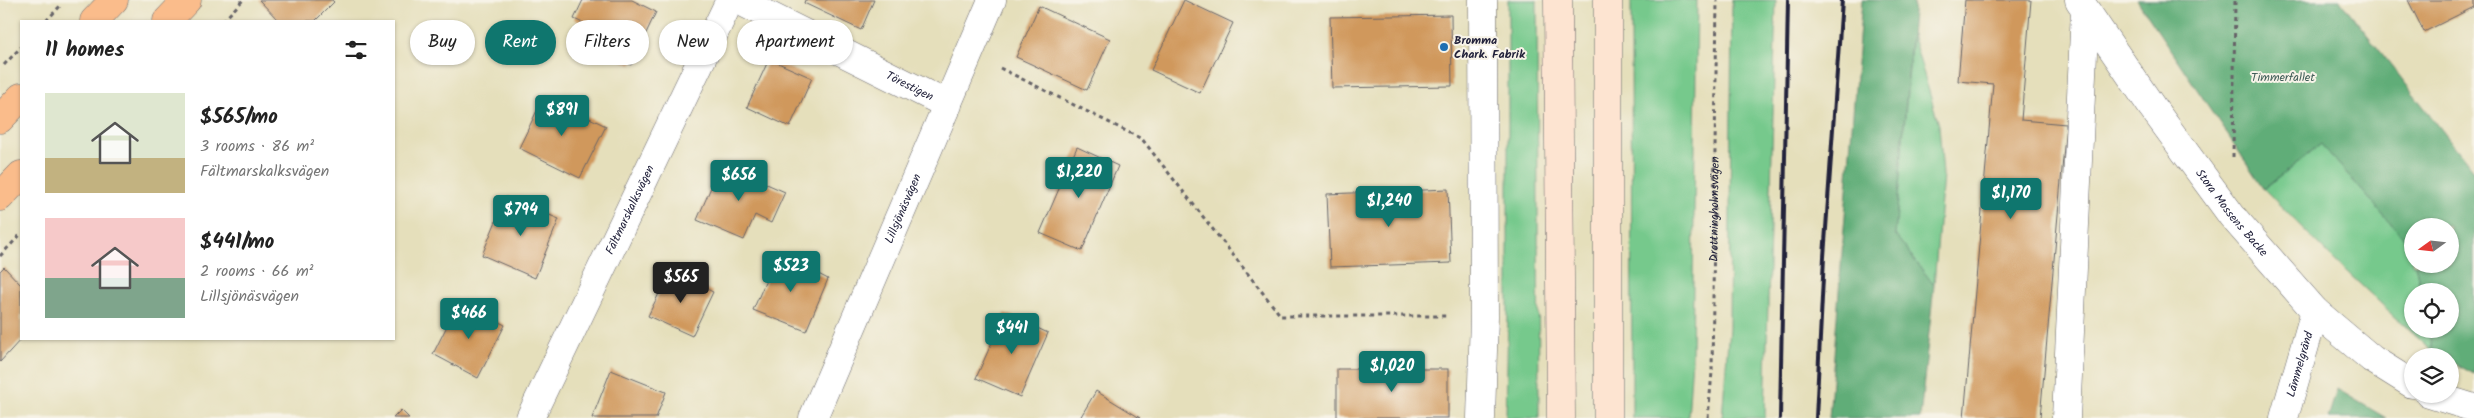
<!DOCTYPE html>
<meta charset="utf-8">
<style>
:root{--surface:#fff;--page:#f2f2f2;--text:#222;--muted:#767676;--accent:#0f766e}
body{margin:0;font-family:Kalam,sans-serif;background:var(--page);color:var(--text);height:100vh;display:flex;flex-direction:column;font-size:19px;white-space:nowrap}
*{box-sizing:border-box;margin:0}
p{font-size:16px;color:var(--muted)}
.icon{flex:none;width:28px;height:28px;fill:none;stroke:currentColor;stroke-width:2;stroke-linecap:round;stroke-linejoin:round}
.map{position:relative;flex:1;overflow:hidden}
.panel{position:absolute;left:20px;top:20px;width:375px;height:320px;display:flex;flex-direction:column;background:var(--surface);border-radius:0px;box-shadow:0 1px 4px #0004}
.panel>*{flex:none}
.guide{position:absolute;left:410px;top:20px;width:475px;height:45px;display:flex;gap:10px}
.needle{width:32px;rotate:255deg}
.buttons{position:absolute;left:2404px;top:218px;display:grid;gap:10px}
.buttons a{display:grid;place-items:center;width:55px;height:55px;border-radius:50%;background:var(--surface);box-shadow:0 1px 4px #0004;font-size:25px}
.price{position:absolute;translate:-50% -42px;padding:0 11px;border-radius:5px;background:var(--accent);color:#fff;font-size:16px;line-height:32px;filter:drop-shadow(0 1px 2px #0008)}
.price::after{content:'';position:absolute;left:50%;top:30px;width:15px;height:11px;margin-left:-8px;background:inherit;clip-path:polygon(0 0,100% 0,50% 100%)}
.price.on{background:#222;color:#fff}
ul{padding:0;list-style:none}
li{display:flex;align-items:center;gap:15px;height:125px;padding:0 25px}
li span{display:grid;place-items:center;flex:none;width:140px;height:100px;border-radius:0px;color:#555}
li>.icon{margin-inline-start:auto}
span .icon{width:60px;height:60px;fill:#fffc;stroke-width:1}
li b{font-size:21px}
h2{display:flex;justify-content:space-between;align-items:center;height:60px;padding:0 25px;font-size:21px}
.tag{padding:0 18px;border-radius:22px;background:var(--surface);box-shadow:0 1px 4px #0004;font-size:18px;line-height:45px}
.tag.on{background:var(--accent);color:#fff}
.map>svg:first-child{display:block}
.green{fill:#76c98c;stroke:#4c7664}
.forest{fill:#60ad78;stroke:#41685a}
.building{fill:#d0985c}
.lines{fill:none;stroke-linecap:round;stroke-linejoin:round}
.minor-casing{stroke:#666468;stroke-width:29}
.tertiary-casing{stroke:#666468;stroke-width:29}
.secondary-casing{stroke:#666468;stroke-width:29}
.primary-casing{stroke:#666468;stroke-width:29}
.path{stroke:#666468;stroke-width:3;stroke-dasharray:4 4;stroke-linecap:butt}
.minor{stroke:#fff;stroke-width:28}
.tertiary{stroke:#fff;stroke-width:28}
.secondary{stroke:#fde4d1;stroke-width:28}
.primary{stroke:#fabc8b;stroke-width:28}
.rail{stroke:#22223b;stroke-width:4}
.poi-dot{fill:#1f6fb2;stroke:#f7f3e8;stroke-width:2}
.labels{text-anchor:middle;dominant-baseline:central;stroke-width:4;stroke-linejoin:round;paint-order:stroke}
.poi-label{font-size:12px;font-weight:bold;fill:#22223b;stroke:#f7f3e8;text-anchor:start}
.park-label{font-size:12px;fill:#3f5c57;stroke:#f7f3e8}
.street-label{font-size:12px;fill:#22223b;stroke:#f7f3e8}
</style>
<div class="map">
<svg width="2474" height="418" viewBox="0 0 2474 418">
<rect width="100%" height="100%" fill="#f7f3e8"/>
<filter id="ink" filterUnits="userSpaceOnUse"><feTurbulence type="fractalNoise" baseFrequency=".02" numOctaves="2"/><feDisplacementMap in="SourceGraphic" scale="10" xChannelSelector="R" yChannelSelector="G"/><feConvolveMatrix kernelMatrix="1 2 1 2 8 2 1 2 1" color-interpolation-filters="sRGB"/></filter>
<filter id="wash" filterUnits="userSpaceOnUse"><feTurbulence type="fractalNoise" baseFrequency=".0096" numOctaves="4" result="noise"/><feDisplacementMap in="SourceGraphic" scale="20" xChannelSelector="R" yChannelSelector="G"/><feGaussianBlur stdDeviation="1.12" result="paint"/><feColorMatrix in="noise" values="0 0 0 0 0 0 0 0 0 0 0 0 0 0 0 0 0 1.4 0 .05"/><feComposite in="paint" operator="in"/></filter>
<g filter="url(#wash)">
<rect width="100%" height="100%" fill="#e5dfbb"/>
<g class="green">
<polygon points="1508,0 1537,0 1539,418 1506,418 1508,311"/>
<polygon points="1631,0 1697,0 1692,358 1688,418 1632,418"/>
<polygon points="1732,0 1776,0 1765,418 1722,418 1729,327"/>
<polygon points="1912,34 1939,125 1943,175 1934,285 1895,235"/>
<polygon points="2321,144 2411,246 2412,264 2415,264 2421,291 2412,291 2412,329 2428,329 2433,352 2332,258 2264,189"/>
</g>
<g class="forest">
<polygon points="1862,0 1914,0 1895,235 1934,285 1920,418 1829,418"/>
<polygon points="2137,0 2340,0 2474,171 2474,374 2450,361 2450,356 2441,356 2433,352 2428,329 2450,329 2450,291 2421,291 2415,264 2450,264 2450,226 2412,226 2412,251 2411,246 2321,144 2264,189"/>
<polygon points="2337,389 2386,418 2328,418"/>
</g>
<g id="blocks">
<g class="building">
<polygon points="259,0 332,0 334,2 315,21 279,21"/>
<polygon points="583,0 632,0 656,12 631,65 585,43 592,27 574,19"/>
<polygon points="805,0 874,0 861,30 804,3"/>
<polygon points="1184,0 1233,23 1200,93 1151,70"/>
<polygon points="1965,0 2031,0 2021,120 2066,124 2040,418 1964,418 1993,84 1958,81"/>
<polygon points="2408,0 2474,0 2474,7 2424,32"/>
<polygon points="1039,6 1110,39 1087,90 1016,57"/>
<polygon points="1451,15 1452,86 1332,88 1330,17"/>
<polygon points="769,59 812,78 790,127 747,107"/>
<polygon points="544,96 606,126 580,178 519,148"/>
<polygon points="1077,147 1118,166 1082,251 1040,233"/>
<polygon points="721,164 785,192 771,223 755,215 744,240 697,220"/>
<polygon points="1448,189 1451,263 1330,267 1327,194"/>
<polygon points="506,197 559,219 535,278 482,255"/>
<polygon points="778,253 828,279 806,331 753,310"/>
<polygon points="4,267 21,285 21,339 0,362 0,271"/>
<polygon points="670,271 713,292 692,336 648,316"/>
<polygon points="459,302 505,325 478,378 433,354"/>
<polygon points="1005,313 1048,333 1020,397 976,378"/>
<rect x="1337" y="369" width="111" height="49"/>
<polygon points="611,370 666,392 656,418 592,418"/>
<polygon points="1096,391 1140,418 1080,418"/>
<polygon points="401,410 409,418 393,418"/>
</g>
</g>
</g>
<g filter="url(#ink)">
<use href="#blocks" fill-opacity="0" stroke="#666468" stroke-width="1"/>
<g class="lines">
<g class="minor-casing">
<g id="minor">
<path id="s2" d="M738,0l210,105"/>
<path id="s3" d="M530,418l200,-418"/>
<path id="s4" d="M813,418l179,-418"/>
<polyline points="1481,418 1484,316 1483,0"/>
<polyline points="2066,418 2085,10"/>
<path id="s5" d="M2284,418l31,-107"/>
</g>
</g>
<g class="tertiary-casing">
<g id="tertiary">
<path id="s6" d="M2079,0l73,107 80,109 83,95 57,48 40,25"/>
<polyline points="2429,394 2474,408"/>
</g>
</g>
<g class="secondary-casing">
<g id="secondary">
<polyline points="1558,0 1561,418"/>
<polyline points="1608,0 1608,418"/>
</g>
</g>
<g class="primary-casing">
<g id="primary">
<polyline points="94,21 114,0"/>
<polyline points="167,21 187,0"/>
<polyline points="0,119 21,97"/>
<polyline points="0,197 21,175"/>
</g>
</g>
<g class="path">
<polyline points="46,21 62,4"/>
<polyline points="223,21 243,0"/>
<polyline points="4,65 21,47"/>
<polyline points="1000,68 1142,139 1281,316 1449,316"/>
<polyline points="2233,157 2235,0"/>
<polyline points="0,256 21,234"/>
<path id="s1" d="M1708,418l4,-46 5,-372"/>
</g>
<use href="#minor" class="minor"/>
<use href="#tertiary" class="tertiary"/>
<use href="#secondary" class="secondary"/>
<use href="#primary" class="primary"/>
<g class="rail">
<polyline points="1780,418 1788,0"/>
<polyline points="1816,418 1824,257 1842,0"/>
</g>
</g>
</g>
<circle class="poi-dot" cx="1444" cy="47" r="5"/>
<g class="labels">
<g class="poi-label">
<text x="1454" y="40">Bromma<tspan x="1454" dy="14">Chark. Fabrik</tspan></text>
</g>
<g class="park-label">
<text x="2283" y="77">Timmerfallet</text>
</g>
<g class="street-label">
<text stroke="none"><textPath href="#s2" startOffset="192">Törestigen</textPath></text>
<text stroke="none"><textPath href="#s3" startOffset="231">Fältmarskalksvägen</textPath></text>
<text stroke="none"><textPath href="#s4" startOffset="228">Lillsjönäsvägen</textPath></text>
<text stroke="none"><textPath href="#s1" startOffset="209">Drottningholmsvägen</textPath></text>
<text stroke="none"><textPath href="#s6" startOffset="262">Stora Mossens Backe</textPath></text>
<text stroke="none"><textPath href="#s5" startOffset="56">Lämmelgränd</textPath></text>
</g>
</g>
</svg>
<div class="buttons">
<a><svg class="needle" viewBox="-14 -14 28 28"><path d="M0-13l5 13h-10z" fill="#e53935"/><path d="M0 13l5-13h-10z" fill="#767676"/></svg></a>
<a><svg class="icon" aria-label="locate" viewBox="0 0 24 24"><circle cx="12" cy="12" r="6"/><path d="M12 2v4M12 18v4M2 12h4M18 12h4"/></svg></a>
<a><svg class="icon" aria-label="layers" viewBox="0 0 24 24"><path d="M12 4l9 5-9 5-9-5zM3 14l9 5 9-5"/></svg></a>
</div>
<b class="price" style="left:562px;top:137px">$891</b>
<b class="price" style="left:1079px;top:199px">$1,220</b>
<b class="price" style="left:739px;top:202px">$656</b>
<b class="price" style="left:2011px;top:220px">$1,170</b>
<b class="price" style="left:1389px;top:228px">$1,240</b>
<b class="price" style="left:521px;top:237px">$794</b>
<b class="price" style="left:791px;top:293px">$523</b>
<b class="price on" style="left:681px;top:304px">$565</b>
<b class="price" style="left:469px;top:340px">$466</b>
<b class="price" style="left:1012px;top:355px">$441</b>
<b class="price" style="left:1392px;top:393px">$1,020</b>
<div class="guide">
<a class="tag">Buy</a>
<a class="tag on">Rent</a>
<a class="tag">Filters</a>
<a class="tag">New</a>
<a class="tag">Apartment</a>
</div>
<section class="panel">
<h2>11 homes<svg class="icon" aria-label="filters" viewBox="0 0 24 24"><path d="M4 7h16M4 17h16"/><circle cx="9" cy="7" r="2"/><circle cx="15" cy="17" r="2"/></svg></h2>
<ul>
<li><span style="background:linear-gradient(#dfe7d0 65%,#c2b280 0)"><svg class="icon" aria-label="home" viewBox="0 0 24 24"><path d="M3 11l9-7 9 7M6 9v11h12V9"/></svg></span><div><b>$565/mo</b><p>3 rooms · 86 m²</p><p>Fältmarskalksvägen</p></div></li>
<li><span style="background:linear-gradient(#f6c9c9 60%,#7fa58c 0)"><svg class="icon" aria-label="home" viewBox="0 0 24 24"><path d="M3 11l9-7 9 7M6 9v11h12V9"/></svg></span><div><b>$441/mo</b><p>2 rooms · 66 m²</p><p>Lillsjönäsvägen</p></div></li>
</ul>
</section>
</div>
